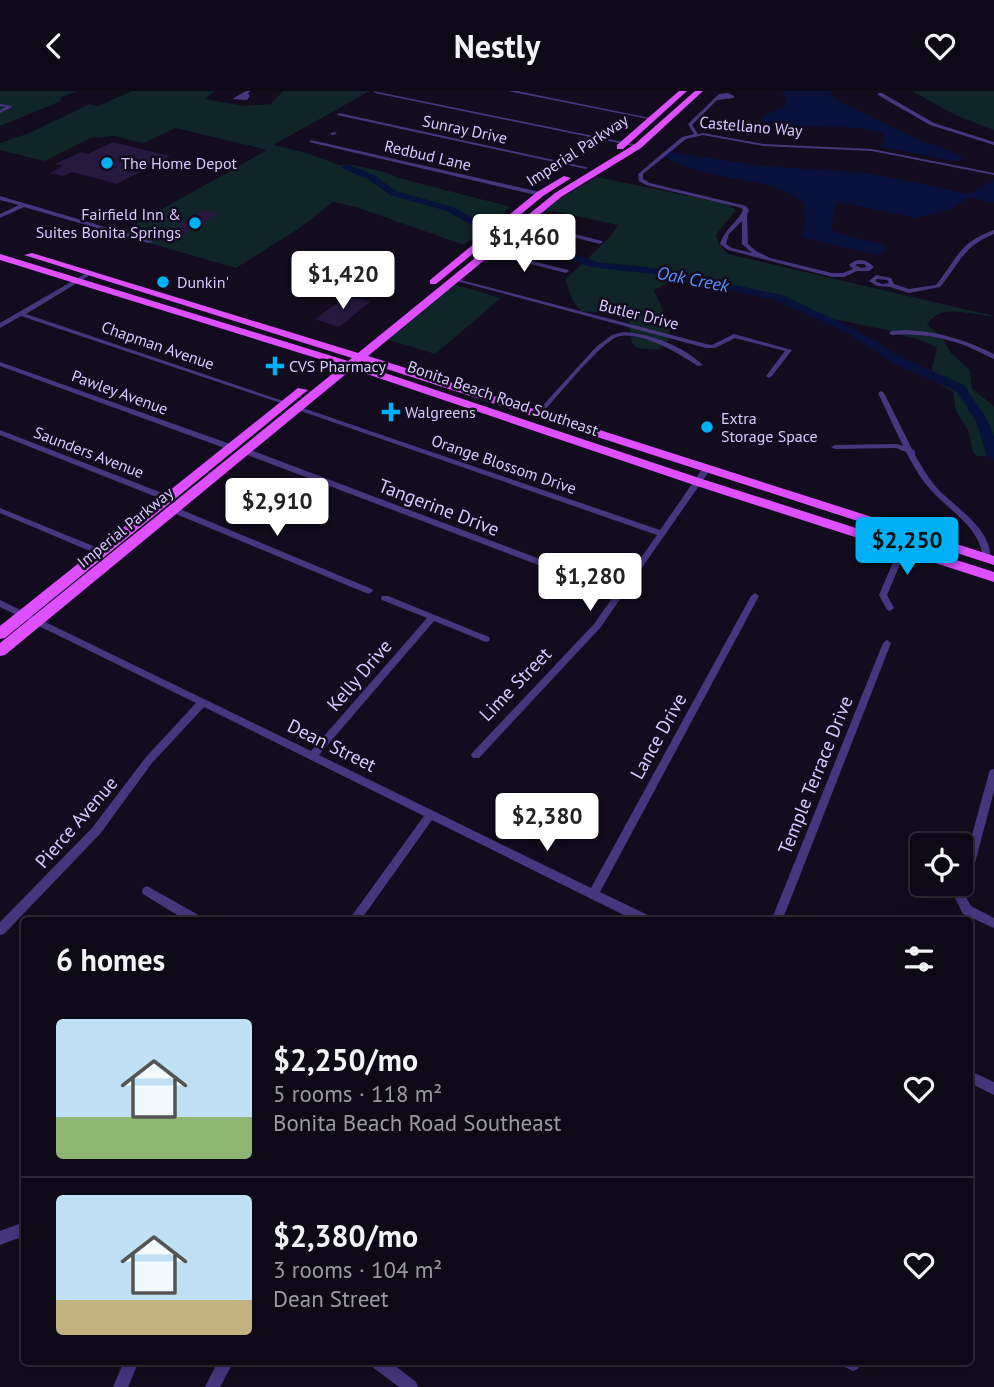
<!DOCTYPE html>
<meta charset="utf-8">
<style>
:root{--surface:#0e0916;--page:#1c1723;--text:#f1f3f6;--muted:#9b9aa1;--line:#2e2a35;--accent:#00aff4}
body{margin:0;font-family:"PT Sans",sans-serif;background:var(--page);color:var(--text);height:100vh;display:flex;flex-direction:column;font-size:26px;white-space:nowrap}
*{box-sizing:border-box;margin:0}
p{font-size:23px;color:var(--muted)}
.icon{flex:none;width:38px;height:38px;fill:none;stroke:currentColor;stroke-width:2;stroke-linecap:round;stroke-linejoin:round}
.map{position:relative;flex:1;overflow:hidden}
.details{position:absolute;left:21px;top:826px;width:952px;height:448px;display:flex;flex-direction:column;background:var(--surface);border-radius:7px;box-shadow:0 4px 18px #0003,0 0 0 2px var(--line)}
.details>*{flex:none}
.buttons{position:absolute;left:910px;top:742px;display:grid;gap:14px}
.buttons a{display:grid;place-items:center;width:63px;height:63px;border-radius:7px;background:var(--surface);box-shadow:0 4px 18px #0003,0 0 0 2px var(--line);font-size:35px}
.price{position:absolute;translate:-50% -60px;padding:0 16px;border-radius:7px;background:#fff;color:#222;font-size:23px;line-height:46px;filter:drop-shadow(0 2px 4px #0008)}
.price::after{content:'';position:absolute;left:50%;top:42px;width:21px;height:16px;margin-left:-10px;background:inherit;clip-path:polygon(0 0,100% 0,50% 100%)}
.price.on{background:var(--accent);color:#111}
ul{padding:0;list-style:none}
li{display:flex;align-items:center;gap:21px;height:175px;padding:0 35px}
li+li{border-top:2px solid var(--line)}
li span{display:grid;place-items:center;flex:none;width:196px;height:140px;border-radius:7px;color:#555}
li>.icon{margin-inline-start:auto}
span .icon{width:84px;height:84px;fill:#fffc;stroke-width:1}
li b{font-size:30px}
h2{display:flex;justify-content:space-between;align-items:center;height:84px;padding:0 35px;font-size:30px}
header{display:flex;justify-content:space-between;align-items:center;height:91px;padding:0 35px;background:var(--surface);font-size:32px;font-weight:700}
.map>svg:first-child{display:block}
.green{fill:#0f2528}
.water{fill:#08113b}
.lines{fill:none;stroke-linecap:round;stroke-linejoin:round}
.river{fill:#08113b;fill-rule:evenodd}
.building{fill:#271840}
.street{fill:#46367e;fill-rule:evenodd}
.primary{fill:#de50ff;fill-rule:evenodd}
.poi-dot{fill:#00aff4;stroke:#120c1e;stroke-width:2.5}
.labels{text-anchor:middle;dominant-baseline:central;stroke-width:5;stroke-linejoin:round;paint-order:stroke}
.far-street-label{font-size:16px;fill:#d9c9ff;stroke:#120c1e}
.far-poi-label{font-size:16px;fill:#d9c9ff;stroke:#120c1e;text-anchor:start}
.far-water-label{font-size:18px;font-style:italic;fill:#5793ff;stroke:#120c1e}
.street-label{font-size:19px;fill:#d9c9ff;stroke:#120c1e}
</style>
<header><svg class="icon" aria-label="back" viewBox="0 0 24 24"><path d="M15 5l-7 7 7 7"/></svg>Nestly<svg class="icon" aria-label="heart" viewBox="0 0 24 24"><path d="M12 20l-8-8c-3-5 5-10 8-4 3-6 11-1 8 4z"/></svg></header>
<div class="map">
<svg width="994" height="1296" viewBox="0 0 994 1296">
<rect width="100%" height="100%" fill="#120c1e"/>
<g class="green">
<polygon points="0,0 77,0 60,7 61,10 0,35"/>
<polygon points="132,0 215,0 205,8 244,15 271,13 283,0 370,0 273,54 307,62 339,74 354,74 388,82 399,87 511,116 464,154 356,116 333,111 298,138 236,177 118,143 267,59 176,37 143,52 114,45 90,47 44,70 0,59 0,52 27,43 90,13 98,15"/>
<polygon points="912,0 994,0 994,39 955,24"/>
<path d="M597,86l130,27 9,6 -20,25 3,9 9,10 266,62c-19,2 -52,-16 -67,9l14,11 10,17 19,17 2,19 22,17v50h-17l-4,-3 -4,-21 -13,-21 -3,-19 -9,-5 -13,-13 6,-26c-15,-10 -34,-11 -50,-18l-73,-15 -41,-19 -67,-14 -39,1 -13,7 9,20 -2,5 9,15 -2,11 -10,9 -21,-2 -5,-5 -3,-22 -17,-7 -31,-3 -8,-10 -8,-21 46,-44 7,-11 -65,-14 -10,1 14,-12z"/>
<polygon points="453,193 501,207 435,263 385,248"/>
</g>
<g class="water">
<path d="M781,0h51l-2,3 5,5 78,38 49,19 -1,4 -7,1 -72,-14 2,-14c-40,-11 -82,-2 -122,-12l4,-6 19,-8 2,-7z"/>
<path d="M668,61l95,14 105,7 101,21 25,-14v23l-24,-6 -19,12 -36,9 -70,-15 -9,1 -5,24 5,5 49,12 2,5 -11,5 -75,-18 5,-14 -3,-20c-24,-20 -52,-21 -82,-27 -19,-3 -39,-11 -57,-19z"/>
</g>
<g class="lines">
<polygon class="river" points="346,73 374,84 396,100 453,116 472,127 597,171 654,177 782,204 857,239 903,267 964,294 988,330 994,346 994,369 987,365 976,330 956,300 895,273 849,243 775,209 654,183 591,176 466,131 447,120 390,104 368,88 343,78 342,76"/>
</g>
<g class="building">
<polygon points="113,51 170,65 117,93 72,81 63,85 49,82 63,75 55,73 81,61 88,63"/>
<polygon points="206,119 217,123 180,145 168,143 187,128"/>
<polygon points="346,206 371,210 339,236 315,228"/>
</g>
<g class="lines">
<g class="street">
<polygon points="246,0 251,0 248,2 250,5 247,9 232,8"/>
<polygon points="373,0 638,54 640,55 638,56 375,2"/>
<polygon points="508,0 517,0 655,28 653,29"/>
<path d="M728,2l6,3v2l-17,2 -25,25 6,9 5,-1 60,11 109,5 122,24v2l-122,-24 -109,-5 -60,-11 -17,4 -43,35v5l7,4 96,23 3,4 -2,5 1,29 8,7 14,7 62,15h11l10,-4 -4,-4c8,-8 17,-6 25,2l-5,4h-12l-13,6h-12l-104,-27 -8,-6c6,-17 16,-20 23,-34l-1,-2 -96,-23 -7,-4 -1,-7 44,-37 12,-3 -6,-10 31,-30zM742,130v23l10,9 -20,-5 -6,-4 3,-10zM857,173h7l3,3 -6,1 -6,-3z"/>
<polygon points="878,2 882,2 934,32 994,51 994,54 930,34 878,4"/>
<polygon points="0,13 12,15 12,16 0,22 0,19 6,16 0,15"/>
<polygon points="339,22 586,76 588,77 586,78 337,24"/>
<polygon points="335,41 337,43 331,44 331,42"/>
<polygon points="311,49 540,101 543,103 540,105 309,51"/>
<polygon points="0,105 152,150 153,151 148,152 24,116 0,127 0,123 19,114 0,109"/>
<polygon points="524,130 602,150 603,151 600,153 522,133 522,131"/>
<path d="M994,139v4c-31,12 -34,29 -54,53l-31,6 -19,-6 -13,-1 -8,-5 7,-6 15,3 3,6 15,5 27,-4c22,-27 22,-42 58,-55zM877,188l10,1 2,3 -7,1 -7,-3z"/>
<polygon points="489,159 568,179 569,180 566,182 487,162 486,161"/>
<polygon points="90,180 95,181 26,223 289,312 284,313 21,225 0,237 0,232"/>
<polygon points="453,187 706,253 712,254 734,243 792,259 771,286 769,287 766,285 785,260 735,247 715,257 706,257 453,189"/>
<path d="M905,239c32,1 61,10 89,24v5c-9,-4 -17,-8 -25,-12 -25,-10 -50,-14 -77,-12l-3,-2 3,-2z"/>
<path d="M623,241c29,2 59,14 80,33l-5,1c-18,-12 -59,-37 -81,-29 -18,7 -61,62 -77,78h-4v-2l60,-66 16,-12z"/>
<polygon points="0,271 233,354 234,356 230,358 227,358 0,275"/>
<path d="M881,300l3,2 28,56 3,2v4c6,11 13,22 21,32 19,21 58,42 54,74l-3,1 -4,-3c-3,-33 -33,-47 -53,-70 -10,-11 -17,-24 -24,-37l-10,-4 -61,1 -4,-2 4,-2 62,-1 6,2 -25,-53z"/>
<polygon points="297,315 660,439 703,377 706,377 710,379 600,537 479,667 473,667 471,664 473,661 594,533 615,503 242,362 242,358 248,358 619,498 657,444 295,318 295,316"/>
<polygon points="0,339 170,405 171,407 167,409 164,409 0,344"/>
<polygon points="0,417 103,459 104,461 103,463 97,463 0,422"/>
<polygon points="171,417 177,417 372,498 373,500 369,503 366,502 171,421"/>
<polygon points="903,454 907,457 887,504 894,517 890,520 887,519 879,504 899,457"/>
<polygon points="755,502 759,505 600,801 652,826 653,830 636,830 432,729 360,830 348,830 424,725 204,616 152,672 100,743 4,843 0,844 0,831 92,737 146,666 196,612 0,516 0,509 311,660 427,527 382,509 381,507 382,505 388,505 489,546 490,548 489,550 486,551 434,530 319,664 591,797 751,505"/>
<polygon points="887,549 891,552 782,830 771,830 883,552"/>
<polygon points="994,678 994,700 966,806 971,815 994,827 994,837 963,823 955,807 958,793 961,793 961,784 989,682 990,679"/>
<polygon points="147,795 202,826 203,830 187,830 143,803 142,800 143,797"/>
<polygon points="970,980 994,991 994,1004 970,992"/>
<polygon points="24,1131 24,1145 0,1154 0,1140"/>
<polygon points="124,1270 139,1270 128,1296 113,1296"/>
<polygon points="218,1270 234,1270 220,1296 205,1296"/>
<polygon points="369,1270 389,1270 416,1291 418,1296 399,1296 371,1275"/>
<polygon points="841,1270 859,1270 860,1273 858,1278 853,1280 843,1275"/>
</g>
<g class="primary">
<polygon points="679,0 687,0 623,58 617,58 617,54"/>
<polygon points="695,0 703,0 641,57 561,106 368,265 994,465 994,474 362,270 358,273 702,388 994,481 994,491 694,394 352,278 5,564 0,565 0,552 342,275 0,169 0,163 348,270 352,267 24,164 32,162 358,262 555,102 635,53"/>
<polygon points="564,85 571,87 543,105 436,193 430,193 430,189 537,101"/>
<polygon points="298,297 308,299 5,547 0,548 0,535"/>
</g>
</g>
<g class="poi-dot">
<circle cx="107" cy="72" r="7"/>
<circle cx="195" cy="132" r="7"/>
<circle cx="163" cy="191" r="7"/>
<path d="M271.5 264.5h7v7h7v7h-7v7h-7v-7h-7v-7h7z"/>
<path d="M387.5 310.5h7v7h7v7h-7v7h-7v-7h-7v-7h7z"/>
<circle cx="707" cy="336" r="7"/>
</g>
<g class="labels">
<g class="far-street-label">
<text transform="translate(751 35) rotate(5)">Castellano Way</text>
<text transform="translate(465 38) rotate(12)">Sunray Drive</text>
<text transform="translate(577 59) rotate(-33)">Imperial Parkway</text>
<text transform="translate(428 64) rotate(13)">Redbud Lane</text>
<text transform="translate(639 223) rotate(14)">Butler Drive</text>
<text transform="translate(158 254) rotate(19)">Chapman Avenue</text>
<text transform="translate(120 301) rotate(20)">Pawley Avenue</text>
<text transform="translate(503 307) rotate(19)">Bonita Beach Road Southeast</text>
<text transform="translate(89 361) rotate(21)">Saunders Avenue</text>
<text transform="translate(504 373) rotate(19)">Orange Blossom Drive</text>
<text transform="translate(125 436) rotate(-39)">Imperial Parkway</text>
</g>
<g class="far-poi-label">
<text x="121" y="72">The Home Depot</text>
<text x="181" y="123" text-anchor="end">Fairfield Inn &amp;<tspan x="181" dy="18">Suites Bonita Springs</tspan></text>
<text x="177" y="191">Dunkin'</text>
<text x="289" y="275">CVS Pharmacy</text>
<text x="405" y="321">Walgreens</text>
<text x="721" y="327">Extra<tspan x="721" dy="18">Storage Space</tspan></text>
</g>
<g class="far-water-label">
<text transform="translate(693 188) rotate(11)">Oak Creek</text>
</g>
<g class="street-label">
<text transform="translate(439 416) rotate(21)">Tangerine Drive</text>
<text transform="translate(359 584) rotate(-49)">Kelly Drive</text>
<text transform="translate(515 593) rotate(-46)">Lime Street</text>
<text transform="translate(658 645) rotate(-61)">Lance Drive</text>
<text transform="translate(332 654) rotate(26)">Dean Street</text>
<text transform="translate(815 684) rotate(-68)">Temple Terrace Drive</text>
<text transform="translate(76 731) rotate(-49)">Pierce Avenue</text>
</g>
</g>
</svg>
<div class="buttons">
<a><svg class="icon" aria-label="locate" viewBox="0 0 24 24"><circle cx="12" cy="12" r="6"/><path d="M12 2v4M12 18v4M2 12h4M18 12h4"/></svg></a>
</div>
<b class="price" style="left:524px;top:183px">$1,460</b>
<b class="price" style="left:343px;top:220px">$1,420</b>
<b class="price" style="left:277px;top:447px">$2,910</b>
<b class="price on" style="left:907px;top:486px">$2,250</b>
<b class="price" style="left:590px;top:522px">$1,280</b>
<b class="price" style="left:547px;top:762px">$2,380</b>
<section class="details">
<h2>6 homes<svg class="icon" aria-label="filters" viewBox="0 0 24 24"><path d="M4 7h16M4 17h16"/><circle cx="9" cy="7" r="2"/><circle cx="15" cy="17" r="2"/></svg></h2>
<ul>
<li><span style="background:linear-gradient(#bfe0f5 70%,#8fb573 0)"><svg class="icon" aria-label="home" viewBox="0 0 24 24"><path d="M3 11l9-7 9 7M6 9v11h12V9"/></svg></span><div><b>$2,250/mo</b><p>5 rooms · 118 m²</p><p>Bonita Beach Road Southeast</p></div><svg class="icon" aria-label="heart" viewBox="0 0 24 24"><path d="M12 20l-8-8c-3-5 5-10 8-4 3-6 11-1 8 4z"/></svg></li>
<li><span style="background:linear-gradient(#bfe0f5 75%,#c2b280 0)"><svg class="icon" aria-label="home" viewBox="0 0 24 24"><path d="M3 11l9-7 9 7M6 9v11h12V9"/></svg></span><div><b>$2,380/mo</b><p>3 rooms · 104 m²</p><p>Dean Street</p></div><svg class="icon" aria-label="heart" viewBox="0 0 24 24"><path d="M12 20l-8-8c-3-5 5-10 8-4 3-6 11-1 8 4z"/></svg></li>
</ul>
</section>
</div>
